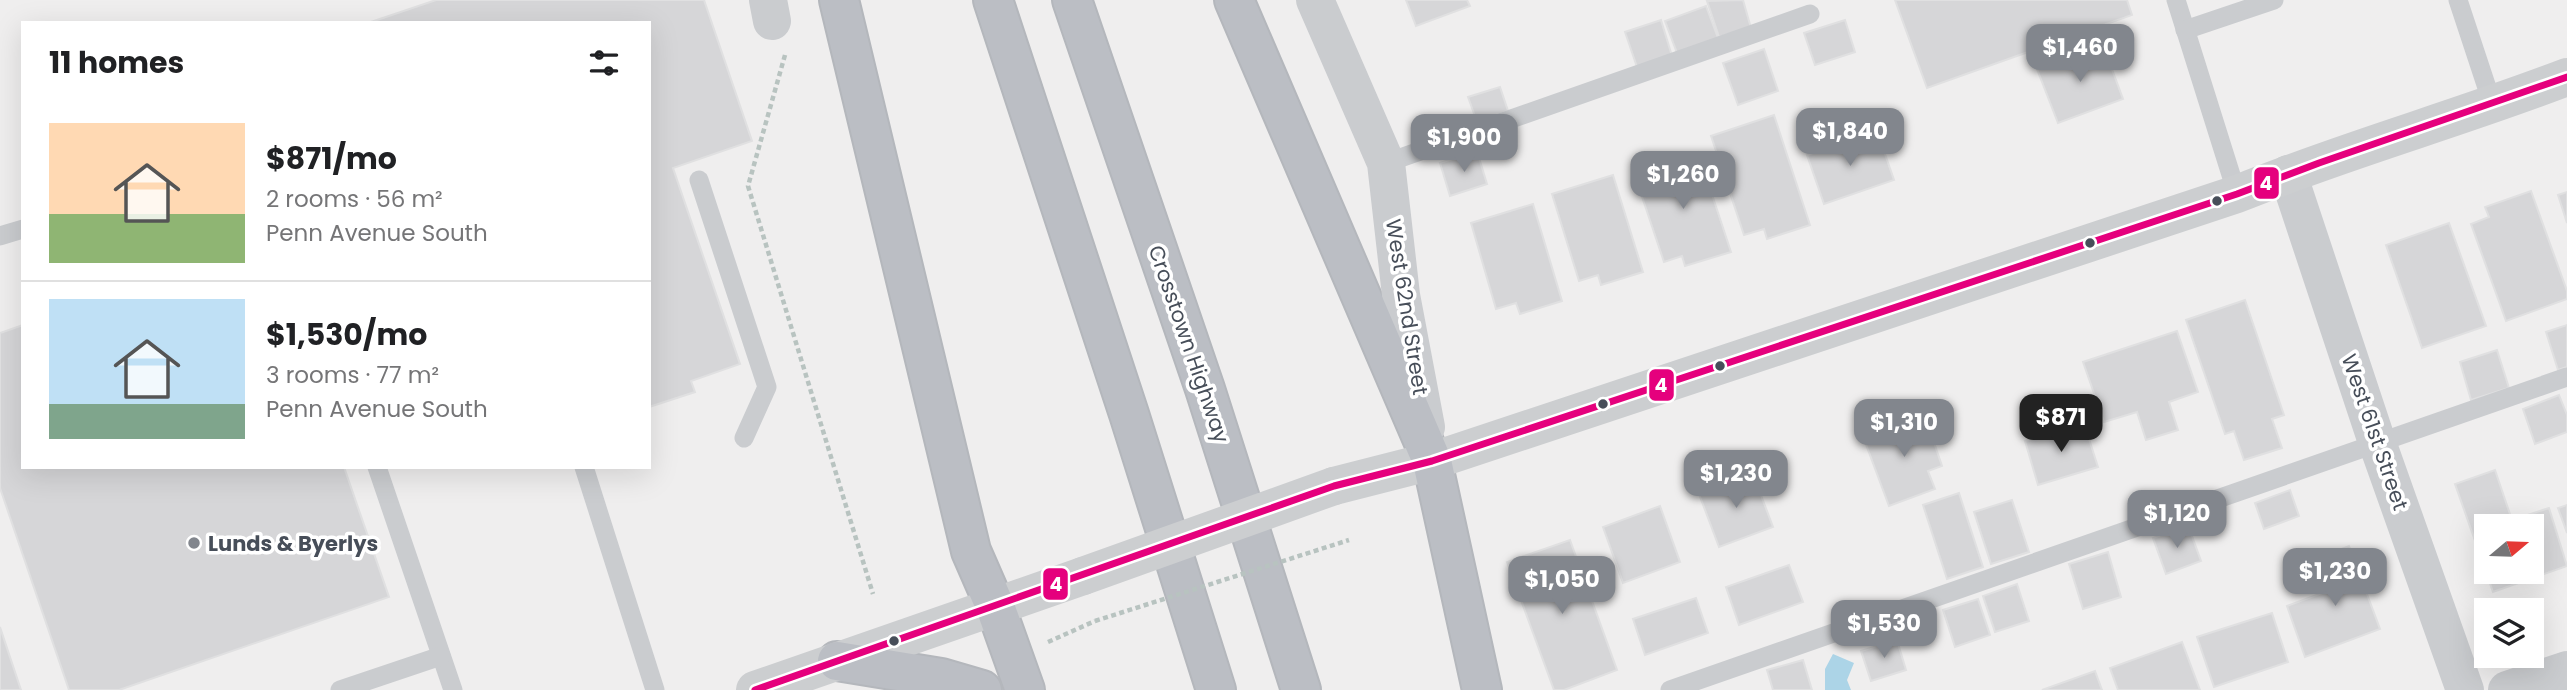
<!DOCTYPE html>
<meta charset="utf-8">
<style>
:root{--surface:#fff;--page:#f6f6f6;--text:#202124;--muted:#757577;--line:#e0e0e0;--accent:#82868d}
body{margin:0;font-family:Poppins,sans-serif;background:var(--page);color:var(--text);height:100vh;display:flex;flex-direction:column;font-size:26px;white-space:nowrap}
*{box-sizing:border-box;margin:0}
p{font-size:23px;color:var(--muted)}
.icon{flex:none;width:38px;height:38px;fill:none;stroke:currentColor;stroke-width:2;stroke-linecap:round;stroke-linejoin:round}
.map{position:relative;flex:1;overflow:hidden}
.sheet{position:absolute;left:21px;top:21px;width:630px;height:448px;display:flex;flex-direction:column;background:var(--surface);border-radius:0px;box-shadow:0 7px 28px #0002}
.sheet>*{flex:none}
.needle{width:46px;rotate:71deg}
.buttons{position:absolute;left:2474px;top:514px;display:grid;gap:14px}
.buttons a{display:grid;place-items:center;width:70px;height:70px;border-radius:0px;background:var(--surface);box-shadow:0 7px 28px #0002;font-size:35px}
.price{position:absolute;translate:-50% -60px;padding:0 16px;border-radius:14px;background:var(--accent);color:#fff;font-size:23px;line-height:46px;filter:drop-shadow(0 2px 4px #0008)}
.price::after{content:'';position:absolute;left:50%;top:42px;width:21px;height:16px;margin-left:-10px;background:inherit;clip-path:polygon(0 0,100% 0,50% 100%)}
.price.active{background:#222;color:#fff}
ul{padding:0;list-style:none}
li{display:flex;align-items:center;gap:21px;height:175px;padding:0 28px}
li+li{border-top:2px solid var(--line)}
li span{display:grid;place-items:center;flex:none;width:196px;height:140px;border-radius:0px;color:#555}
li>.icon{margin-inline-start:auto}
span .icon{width:84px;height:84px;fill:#fffc;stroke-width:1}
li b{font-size:30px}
h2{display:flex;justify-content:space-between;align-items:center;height:84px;padding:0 28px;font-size:30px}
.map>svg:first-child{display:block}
.water{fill:#acd4e7}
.building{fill:#d6d6d8;stroke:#e0e0e1;stroke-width:2;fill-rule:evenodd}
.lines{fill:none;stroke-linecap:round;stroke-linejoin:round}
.highway-casing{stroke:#b4b7bc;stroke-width:42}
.path{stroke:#b8c3c0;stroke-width:4.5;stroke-dasharray:5 3.5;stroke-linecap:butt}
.lane{stroke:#cacccf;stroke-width:19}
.street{stroke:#cacccf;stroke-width:38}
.secondary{stroke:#ccced0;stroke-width:38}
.highway{stroke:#bbbec4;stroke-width:38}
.path-bridge{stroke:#b8c3c0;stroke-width:4.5;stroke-dasharray:5 3.5;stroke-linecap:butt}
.secondary-bridge{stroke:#ccced0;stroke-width:38}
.bus-1-casing{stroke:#fff;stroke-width:12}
.bus-1{stroke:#e5007d;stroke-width:7}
.bus-dot{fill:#474e59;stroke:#fff;stroke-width:2.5}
.poi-dot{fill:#82868d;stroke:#fff;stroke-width:2.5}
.labels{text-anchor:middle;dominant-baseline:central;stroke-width:7;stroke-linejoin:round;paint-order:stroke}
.street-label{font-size:21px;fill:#474e59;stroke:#fff}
.poi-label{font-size:21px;font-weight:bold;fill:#474e59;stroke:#fff;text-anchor:start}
.line-badge{stroke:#fff;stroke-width:2.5}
.badge-label{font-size:19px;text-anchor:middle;font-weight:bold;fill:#fff}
</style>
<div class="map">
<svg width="2567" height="690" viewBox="0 0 2567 690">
<rect width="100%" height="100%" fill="#efeeee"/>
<polygon class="water" points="1833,654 1854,663 1847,680 1851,690 1825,690 1825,669"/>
<g class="building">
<polygon points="436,0 704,0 752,141 673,168 740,364 691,381 695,392 649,407 649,23 368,23"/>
<polygon points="1406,0 1467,0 1470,6 1416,26"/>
<polygon points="1743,0 1751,28 1719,37 1707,1"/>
<polygon points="1895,0 2127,0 2132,15 1927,88"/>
<polygon points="1706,6 1718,38 1677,53 1665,21"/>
<polygon points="1661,20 1672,56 1637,67 1625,32"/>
<polygon points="1845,20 1855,52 1815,65 1804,33"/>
<polygon points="2103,45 2123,99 2058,123 2037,69"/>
<polygon points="1764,49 1778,91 1738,105 1723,63"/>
<polygon points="1500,87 1508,111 1477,122 1468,97"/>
<polygon points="1774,115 1810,225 1767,239 1764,229 1744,235 1711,136"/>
<polygon points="1877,131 1894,180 1824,204 1807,155"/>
<polygon points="1477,151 1487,184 1450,196 1440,163"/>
<polygon points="1698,152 1731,252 1685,266 1682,256 1664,262 1634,173"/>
<polygon points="1613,175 1643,272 1601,285 1598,275 1579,281 1552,194"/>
<polygon points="2531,191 2567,291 2567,299 2506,321 2471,224 2489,217 2485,207"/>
<polygon points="2567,192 2567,223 2558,195"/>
<polygon points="1533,204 1562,301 1520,314 1516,303 1496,309 1471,223"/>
<polygon points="2449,223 2486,326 2422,348 2386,245"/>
<polygon points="2245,300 2284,415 2272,419 2282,448 2244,460 2234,431 2225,434 2186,320"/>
<polygon points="23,325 23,467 344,467 389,597 119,690 69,690 0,488 0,333"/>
<polygon points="2567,325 2567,367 2558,370 2546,332"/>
<polygon points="2177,331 2198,392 2169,402 2178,430 2146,440 2137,412 2104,422 2083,362"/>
<polygon points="2497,350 2509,388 2471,400 2460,362"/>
<polygon points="2559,395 2567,415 2567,432 2535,444 2523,409"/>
<polygon points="1904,412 1909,425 1926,419 1942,466 1928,471 1935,489 1889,506 1864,439 1891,429 1887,418"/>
<polygon points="2084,423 2098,467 2038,485 2025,441"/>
<path d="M2495,470l17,50 37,-12 18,58 -74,26 -38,-108zM2487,527h45v45h-45z"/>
<polygon points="1753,474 1773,527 1719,547 1699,494"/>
<polygon points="2290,490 2299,516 2264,529 2255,503"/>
<polygon points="1959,493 1983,567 1947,579 1923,505"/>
<polygon points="2012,500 2029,552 1991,564 1974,512"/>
<polygon points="2567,505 2567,533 2558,508"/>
<polygon points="1660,506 1680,562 1623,583 1603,527"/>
<polygon points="2188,525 2201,561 2166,574 2153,538"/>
<polygon points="1570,540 1617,670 1564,690 1554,690 1507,562"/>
<polygon points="2349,546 2380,629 2305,657 2287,606 2333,589 2321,557"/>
<polygon points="2108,552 2121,597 2083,609 2069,564"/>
<polygon points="1789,565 1803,602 1739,625 1726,587"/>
<polygon points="2017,584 2029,621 1995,632 1983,596"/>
<polygon points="1696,598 1708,633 1645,655 1633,619"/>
<polygon points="1978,599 1990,635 1955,647 1943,610"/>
<polygon points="2272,613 2288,662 2214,687 2197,637"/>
<polygon points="0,627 21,690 0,690"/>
<polygon points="1897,640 1906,670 1871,681 1861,651"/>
<polygon points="2182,642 2200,690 2118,690 2110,668"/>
<polygon points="1803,660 1812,690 1773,690 1767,670"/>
<polygon points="2095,671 2102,690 2042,690"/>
</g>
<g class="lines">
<g class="highway-casing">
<g id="highway">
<polyline points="839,0 971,551 995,606 1025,690"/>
<polyline points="993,0 1129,414 1216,690"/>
<polyline points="1072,0 1205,389 1301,690"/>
<polyline points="1234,0 1432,461 1482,690"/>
<polyline points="837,661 941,678 982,690"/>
</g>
</g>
<g class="path">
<polyline points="785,55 748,186 873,594"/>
<polyline points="1048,642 1095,621"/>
</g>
<g class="lane">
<polyline points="2176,0 2237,194"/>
<polyline points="2458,0 2493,106"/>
<polyline points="2185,30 2274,0"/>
<polyline points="1386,163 1810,14"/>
<polyline points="699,180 767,387 744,438"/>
<polyline points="0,236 23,229"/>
<polyline points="377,467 453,690"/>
<polyline points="584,467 655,690"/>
<polyline points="340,690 441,656"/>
<polyline points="1670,690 2567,377"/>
</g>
<g class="street">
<polyline points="768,0 772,21"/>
<polyline points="1315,0 1386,163 1401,295 1426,427"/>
<polyline points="2288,174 2377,442 2465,690"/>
<polyline points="2507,690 2567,670"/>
</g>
<g class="secondary">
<path d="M1334,486l98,-25 805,-267c108,-44 221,-75 330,-117"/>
<polyline points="755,690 1083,576"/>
</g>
<use href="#highway" class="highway"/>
<polyline class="path-bridge" points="1095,621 1349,540"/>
<polyline class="secondary-bridge" points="1083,576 1334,486"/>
<g class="bus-1-casing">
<polyline id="bus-1" points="755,690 1334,486 1432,461 2237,194 2319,163 2567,77"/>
</g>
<use href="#bus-1" class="bus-1"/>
</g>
<g class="bus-dot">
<circle cx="2217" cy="201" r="6"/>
<circle cx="2090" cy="243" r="6"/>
<circle cx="1720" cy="366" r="6"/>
<circle cx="1603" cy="404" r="6"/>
<circle cx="894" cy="641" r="6"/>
</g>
<circle class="poi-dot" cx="194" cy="543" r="7"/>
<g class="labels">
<g class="street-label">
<text transform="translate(1407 307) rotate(81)">West 62nd Street</text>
<text transform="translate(1189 344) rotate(71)">Crosstown Highway</text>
<text transform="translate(2375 432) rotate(71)">West 61st Street</text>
</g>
<g class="poi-label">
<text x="208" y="543">Lunds &amp; Byerlys</text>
</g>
</g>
<g class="line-badge">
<rect x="2253" y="166" width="27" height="34" rx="7" fill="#e5007d"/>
<rect x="1648" y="368" width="27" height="34" rx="7" fill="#e5007d"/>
<rect x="1042" y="567" width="27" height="34" rx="7" fill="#e5007d"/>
</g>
<g class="badge-label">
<text x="2266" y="190">4</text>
<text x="1661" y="392">4</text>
<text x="1056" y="591">4</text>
</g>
</svg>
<div class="buttons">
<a><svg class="needle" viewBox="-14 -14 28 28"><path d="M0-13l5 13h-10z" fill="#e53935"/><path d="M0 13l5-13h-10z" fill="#757577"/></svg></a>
<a><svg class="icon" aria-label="layers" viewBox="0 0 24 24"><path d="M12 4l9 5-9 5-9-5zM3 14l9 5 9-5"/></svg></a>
</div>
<b class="price" style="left:2080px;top:84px">$1,460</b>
<b class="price" style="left:1850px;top:168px">$1,840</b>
<b class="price" style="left:1464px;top:174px">$1,900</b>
<b class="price" style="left:1683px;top:211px">$1,260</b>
<b class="price active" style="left:2061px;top:454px">$871</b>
<b class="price" style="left:1904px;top:459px">$1,310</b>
<b class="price" style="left:1736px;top:510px">$1,230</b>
<b class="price" style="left:2177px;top:550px">$1,120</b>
<b class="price" style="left:2335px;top:608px">$1,230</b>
<b class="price" style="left:1562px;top:616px">$1,050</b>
<b class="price" style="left:1884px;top:660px">$1,530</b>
<section class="sheet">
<h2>11 homes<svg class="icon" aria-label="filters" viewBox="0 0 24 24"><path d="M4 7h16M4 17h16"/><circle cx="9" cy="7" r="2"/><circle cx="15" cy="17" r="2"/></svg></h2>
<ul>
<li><span style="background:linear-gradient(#ffd9b3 65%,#8fb573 0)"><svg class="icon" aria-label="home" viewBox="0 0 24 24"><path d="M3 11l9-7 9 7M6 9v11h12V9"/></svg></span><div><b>$871/mo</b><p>2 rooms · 56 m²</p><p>Penn Avenue South</p></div></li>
<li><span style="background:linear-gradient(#bfe0f5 75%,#7fa58c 0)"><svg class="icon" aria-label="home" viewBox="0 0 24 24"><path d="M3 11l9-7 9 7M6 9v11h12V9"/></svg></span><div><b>$1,530/mo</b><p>3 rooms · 77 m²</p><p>Penn Avenue South</p></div></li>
</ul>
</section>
</div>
